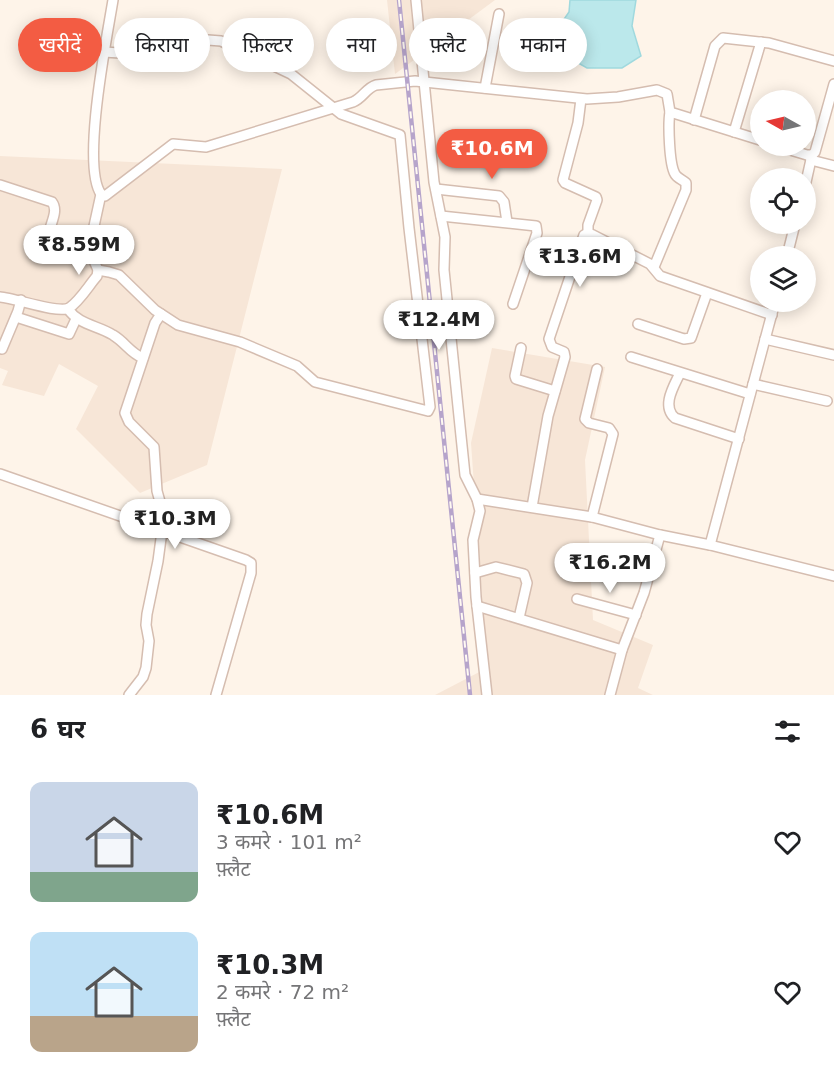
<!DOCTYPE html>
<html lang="hi">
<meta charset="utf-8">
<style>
:root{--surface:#fff;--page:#f2f2f2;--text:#202124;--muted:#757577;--accent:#f35c43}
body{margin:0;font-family:"DejaVu Sans","Noto Sans Devanagari",sans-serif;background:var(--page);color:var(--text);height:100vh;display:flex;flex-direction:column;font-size:22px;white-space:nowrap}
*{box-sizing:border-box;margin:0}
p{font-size:20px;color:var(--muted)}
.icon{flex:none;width:33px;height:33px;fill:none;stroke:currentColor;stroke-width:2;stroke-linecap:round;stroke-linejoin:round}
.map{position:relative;height:695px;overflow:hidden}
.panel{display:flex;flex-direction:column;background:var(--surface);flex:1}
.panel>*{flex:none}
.banner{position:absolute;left:18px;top:18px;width:798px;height:54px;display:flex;gap:12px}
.needle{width:39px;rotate:278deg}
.tools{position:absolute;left:750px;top:90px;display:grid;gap:12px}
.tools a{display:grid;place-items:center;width:66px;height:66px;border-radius:50%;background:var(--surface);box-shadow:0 3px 15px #0003;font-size:30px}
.price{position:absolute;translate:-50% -51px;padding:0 14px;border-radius:21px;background:#fff;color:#222;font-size:20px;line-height:39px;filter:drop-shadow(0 2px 3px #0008)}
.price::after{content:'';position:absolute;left:50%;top:36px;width:18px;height:14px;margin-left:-9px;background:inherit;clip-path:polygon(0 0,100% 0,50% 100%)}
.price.selected{background:var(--accent);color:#fff}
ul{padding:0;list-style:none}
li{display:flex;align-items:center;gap:18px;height:150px;padding:0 30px}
li span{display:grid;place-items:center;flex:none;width:168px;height:120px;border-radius:12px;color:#555}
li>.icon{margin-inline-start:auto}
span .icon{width:72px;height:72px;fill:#fffc;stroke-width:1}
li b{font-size:26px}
h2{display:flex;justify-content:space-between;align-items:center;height:72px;padding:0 30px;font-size:26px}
.pill{padding:0 21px;border-radius:27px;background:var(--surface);box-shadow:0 3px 15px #0003;font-size:21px;line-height:54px}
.pill.selected{background:var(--accent);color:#fff}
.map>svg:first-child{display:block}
.residential{fill:#f7e6d7}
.water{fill:#bbe8eb;stroke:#a0d9de;stroke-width:1.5}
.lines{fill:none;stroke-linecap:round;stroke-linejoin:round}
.minor-casing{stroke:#d5bdb0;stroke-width:12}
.minor{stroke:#fff;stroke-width:9}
.rail-casing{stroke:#b6a4cb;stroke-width:4.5}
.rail{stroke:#fff9f2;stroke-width:2;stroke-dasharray:7;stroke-linecap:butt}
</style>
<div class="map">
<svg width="834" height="695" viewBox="0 0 834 695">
<rect width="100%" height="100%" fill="#fef4e9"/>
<g class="residential">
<polygon points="387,0 495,0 395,74"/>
<polygon points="0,156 282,169 207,465 140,493 76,429 98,386 59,364 44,396 2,385 8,371 0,368"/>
<polygon points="492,348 605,367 585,460 593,620 653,645 638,688 653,695 435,695 487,668 471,443"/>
</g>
<polygon class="water" points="570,0 636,0 632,26 641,56 622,68 587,68 559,52 558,28 569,12"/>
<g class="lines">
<g class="minor-casing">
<g id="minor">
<path d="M113,0c-6,37 -32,166 -12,194l4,2 68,-52 33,3 147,-45c10,-4 13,-14 23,-17l39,-4 172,18 31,-2 39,-7 10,4 3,18 90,28"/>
<polyline points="416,0 434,182 445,237 444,270 465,475 477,499 480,511 473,540 476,597 487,695"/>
<polyline points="485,88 499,14"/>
<polyline points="581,99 578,123 563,180 565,183 596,197 597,200 588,225 588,233"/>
<polyline points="694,120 715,46 723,38 769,43 834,61"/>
<polyline points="734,132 761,42"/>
<polyline points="777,146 807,155 812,155 815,152 834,84"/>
<polyline points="811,160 834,166"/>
<polyline points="806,182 812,155"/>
<path d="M0,185l52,17c9,12 -9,29 -1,42l24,12 15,-1"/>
<polyline points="436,189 499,196 504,202 507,222"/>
<polyline points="441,216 536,226 537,233 513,304"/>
<polyline points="787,256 795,224"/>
<path d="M654,267l32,-77v-7c-3,-3 -9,-5 -11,-9 -6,-10 -7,-51 -5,-62"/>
<polyline points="98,270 109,272 119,275 155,310 178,325 240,342 297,366 315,382 428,411 430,407 409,228 400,135 341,114 291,74 221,41 208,40 183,57 104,52"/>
<path d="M0,297c15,1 58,17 69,11 11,-7 20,-23 28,-32l1,-6 -9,-21 12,-55"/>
<path d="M68,309c11,16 29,16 45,26 12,7 17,18 30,23"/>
<polyline points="16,317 69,334 76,319"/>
<polyline points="638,324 684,339 691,338 707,293"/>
<polyline points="765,339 834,355"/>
<polyline points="521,348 515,376 516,379 555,391"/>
<polyline points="2,349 18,311 21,300"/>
<polyline points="631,357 750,394"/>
<path d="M680,373c-6,13 -19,33 -5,45l64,21"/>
<polyline points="753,384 827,401"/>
<polyline points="0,474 246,560 251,563 251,573 216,695"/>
<polyline points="477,499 592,517 660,535 710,545 834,576"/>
<polyline points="532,507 548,416 565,357 564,352 552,347 549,339 584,235 588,233 593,235 650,264 660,276 772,315"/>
<polyline points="592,517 613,434 609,428 589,423 585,419 597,369"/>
<polyline points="710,545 775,302"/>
<polyline points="475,573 496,567 524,574 527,583 519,618"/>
<polyline points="577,599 636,615"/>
<polyline points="477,606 622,650"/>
<polyline points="129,695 143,677 146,668 149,641 146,625 147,614 158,561 164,516 157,491 154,447 129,422 125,413 155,323 161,314"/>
<polyline points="610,695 622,650 644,593 660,535"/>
</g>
</g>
<use href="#minor" class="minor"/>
<g class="rail-casing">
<polyline id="rail" points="399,0 470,695"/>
</g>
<use href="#rail" class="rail"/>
</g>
</svg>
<div class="tools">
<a><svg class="needle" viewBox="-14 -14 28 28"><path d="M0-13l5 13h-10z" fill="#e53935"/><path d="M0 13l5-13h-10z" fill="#757577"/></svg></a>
<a><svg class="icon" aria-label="locate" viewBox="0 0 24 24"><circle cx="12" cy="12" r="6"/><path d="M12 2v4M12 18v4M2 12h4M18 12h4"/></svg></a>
<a><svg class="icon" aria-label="layers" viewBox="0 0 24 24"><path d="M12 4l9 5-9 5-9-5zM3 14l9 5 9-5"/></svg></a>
</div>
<b class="price selected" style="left:492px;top:180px">₹10.6M</b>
<b class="price" style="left:79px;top:276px">₹8.59M</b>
<b class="price" style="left:580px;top:288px">₹13.6M</b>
<b class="price" style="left:439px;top:351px">₹12.4M</b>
<b class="price" style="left:175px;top:550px">₹10.3M</b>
<b class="price" style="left:610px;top:594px">₹16.2M</b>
<div class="banner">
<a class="pill selected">खरीदें</a>
<a class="pill">किराया</a>
<a class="pill">फ़िल्टर</a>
<a class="pill">नया</a>
<a class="pill">फ़्लैट</a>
<a class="pill">मकान</a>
</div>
</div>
<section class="panel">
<h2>6 घर<svg class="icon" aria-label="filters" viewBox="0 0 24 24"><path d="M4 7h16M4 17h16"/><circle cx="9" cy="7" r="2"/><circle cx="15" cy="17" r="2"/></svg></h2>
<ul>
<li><span style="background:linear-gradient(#c9d6e8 75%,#7fa58c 0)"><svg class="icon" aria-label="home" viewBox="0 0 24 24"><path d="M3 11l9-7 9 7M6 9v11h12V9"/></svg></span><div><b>₹10.6M</b><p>3 कमरे · 101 m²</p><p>फ़्लैट</p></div><svg class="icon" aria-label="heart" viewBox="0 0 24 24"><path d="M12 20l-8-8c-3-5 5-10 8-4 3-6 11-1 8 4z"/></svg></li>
<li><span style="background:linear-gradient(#bfe0f5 70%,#b9a48a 0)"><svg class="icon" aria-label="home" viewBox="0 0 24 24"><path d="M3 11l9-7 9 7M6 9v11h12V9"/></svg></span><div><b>₹10.3M</b><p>2 कमरे · 72 m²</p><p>फ़्लैट</p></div><svg class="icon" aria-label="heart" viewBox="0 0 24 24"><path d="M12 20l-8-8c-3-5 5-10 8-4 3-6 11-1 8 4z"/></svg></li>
</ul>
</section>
